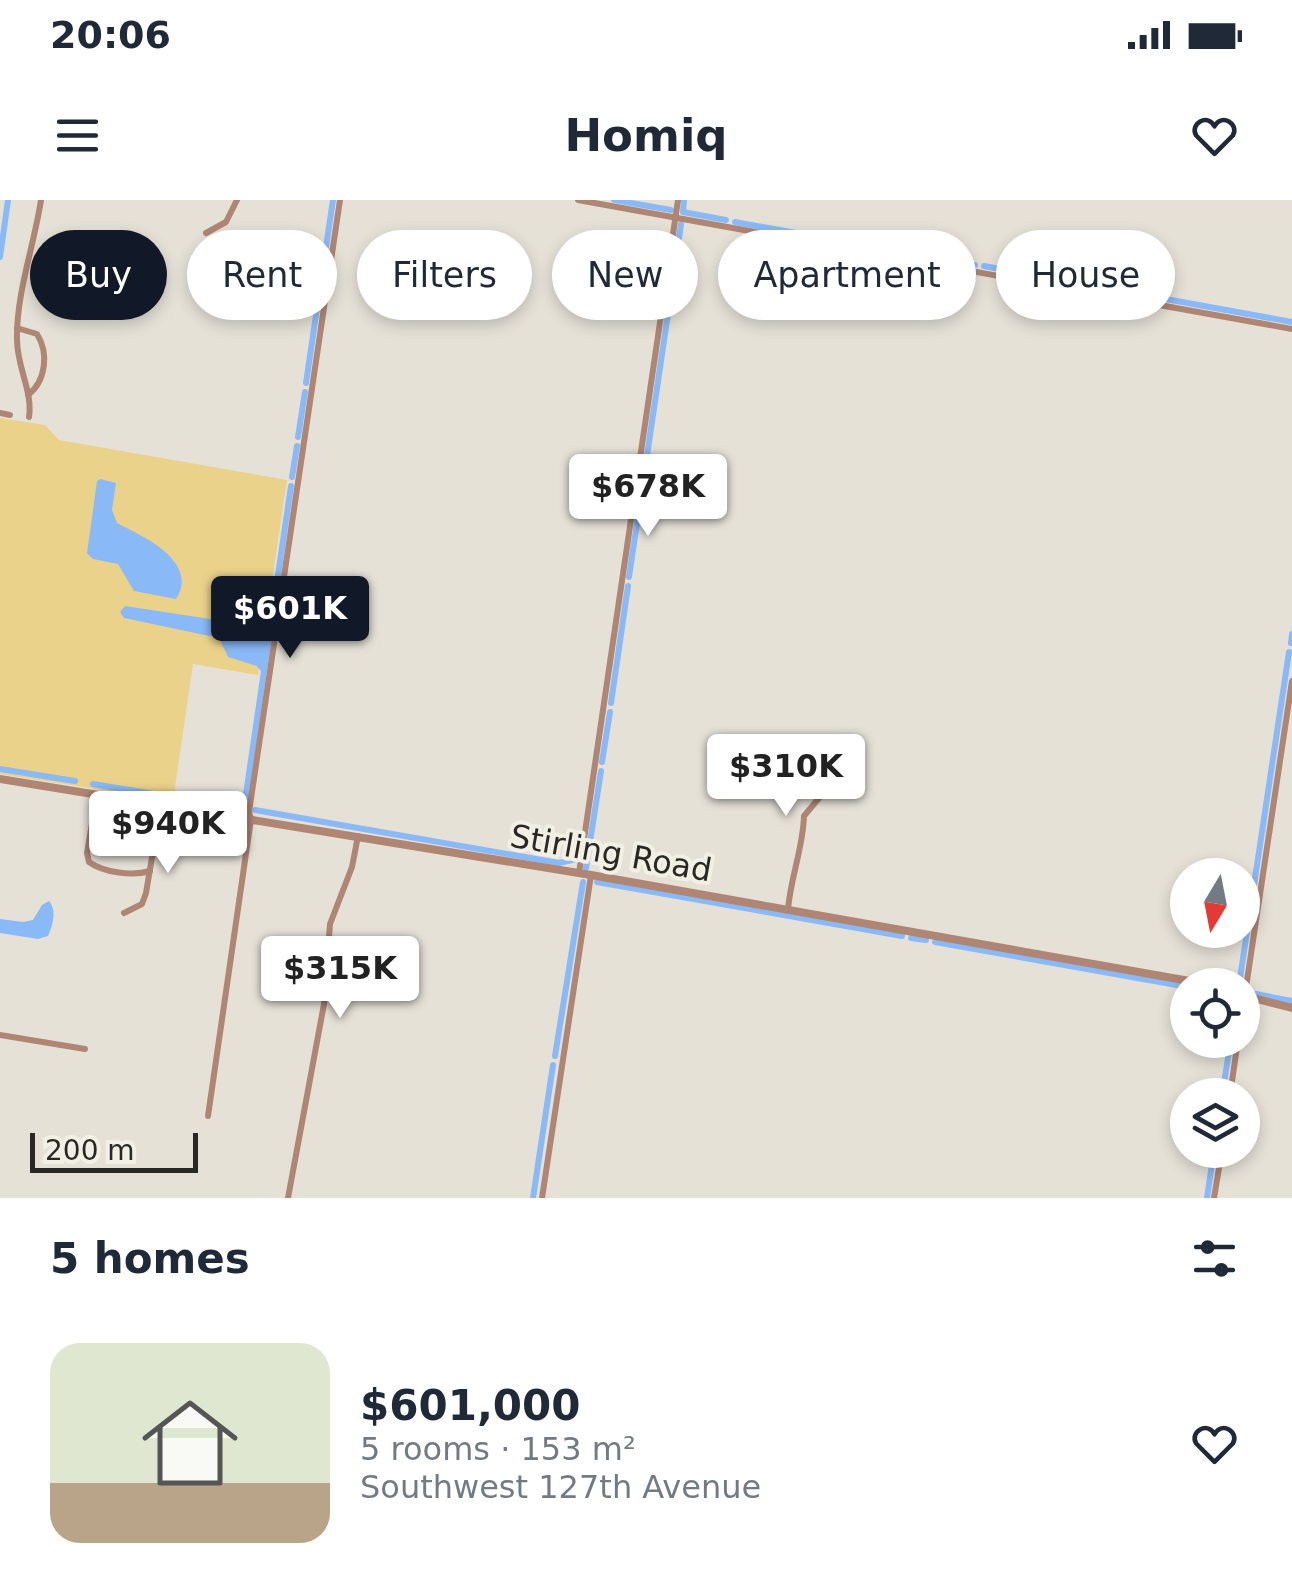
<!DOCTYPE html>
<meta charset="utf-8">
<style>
:root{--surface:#fff;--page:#f6f6f7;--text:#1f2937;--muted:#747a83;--line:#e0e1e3;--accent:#111827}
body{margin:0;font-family:"DejaVu Sans",sans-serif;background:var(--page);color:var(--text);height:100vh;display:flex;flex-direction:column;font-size:38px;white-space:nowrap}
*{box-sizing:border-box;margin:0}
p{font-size:32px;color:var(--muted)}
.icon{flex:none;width:55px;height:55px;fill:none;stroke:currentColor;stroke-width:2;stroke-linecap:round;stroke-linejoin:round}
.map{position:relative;height:998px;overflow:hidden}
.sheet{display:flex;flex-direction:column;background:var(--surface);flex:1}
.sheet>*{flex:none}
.top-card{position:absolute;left:30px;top:30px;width:1232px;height:90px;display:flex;gap:20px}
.needle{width:65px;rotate:190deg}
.controls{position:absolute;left:1170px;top:658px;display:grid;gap:20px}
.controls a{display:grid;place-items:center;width:90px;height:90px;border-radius:50%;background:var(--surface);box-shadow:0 5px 15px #0003;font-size:50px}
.scale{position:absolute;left:30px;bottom:25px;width:168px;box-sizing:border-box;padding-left:10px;border:5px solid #2a2824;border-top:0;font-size:28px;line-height:35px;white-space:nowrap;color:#2a2824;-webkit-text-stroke:8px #f2efe4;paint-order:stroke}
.price{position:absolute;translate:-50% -85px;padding:0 22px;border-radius:10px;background:#fff;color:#222;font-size:32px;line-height:65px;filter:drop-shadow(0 2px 5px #0008)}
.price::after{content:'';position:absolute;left:50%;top:60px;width:30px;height:22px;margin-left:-15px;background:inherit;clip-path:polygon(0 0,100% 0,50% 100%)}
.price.selected{background:var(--accent);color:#fff}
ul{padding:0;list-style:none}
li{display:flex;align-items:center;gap:30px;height:250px;padding:0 50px}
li+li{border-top:2px solid var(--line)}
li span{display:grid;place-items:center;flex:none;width:280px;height:200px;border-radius:30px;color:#555}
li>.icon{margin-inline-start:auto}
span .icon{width:120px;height:120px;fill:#fffc;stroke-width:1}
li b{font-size:42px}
h2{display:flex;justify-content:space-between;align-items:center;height:120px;padding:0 50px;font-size:42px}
.chip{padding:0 35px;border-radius:45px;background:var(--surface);box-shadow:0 5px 15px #0003;font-size:35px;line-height:90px}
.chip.selected{background:var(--accent);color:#fff}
.status{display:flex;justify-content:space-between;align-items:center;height:70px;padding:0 50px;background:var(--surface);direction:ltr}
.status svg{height:28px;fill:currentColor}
header{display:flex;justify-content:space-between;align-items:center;height:130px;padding:0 50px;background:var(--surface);font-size:45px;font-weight:700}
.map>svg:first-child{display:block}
.green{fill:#ebd28b}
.water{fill:#8ab9f7}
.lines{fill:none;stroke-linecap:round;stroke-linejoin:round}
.canal{stroke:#8ab9f7;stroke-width:6}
.minor{stroke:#af8674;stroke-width:6}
.tertiary{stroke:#af8674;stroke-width:8}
.labels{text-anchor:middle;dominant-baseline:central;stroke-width:8;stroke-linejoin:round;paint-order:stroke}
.street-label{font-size:32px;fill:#2a2824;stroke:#f2efe4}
</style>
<div class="status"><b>20:06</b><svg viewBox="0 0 49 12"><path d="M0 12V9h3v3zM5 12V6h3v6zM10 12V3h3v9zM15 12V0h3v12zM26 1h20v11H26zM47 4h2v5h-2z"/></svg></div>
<header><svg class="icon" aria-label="menu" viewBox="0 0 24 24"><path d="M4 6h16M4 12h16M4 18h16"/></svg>Homiq<svg class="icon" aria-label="heart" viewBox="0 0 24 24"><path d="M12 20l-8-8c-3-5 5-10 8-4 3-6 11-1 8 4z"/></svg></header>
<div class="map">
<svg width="1292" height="998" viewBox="0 0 1292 998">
<rect width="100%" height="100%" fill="#e5e1d7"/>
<polygon class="green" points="0,218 45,225 59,240 287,280 258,475 193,464 173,601 0,574"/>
<g class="water">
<polygon points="47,52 139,68 142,101 40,84"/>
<polygon points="264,59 299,66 294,100 290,103 205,86 208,80 251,87 260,76"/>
<path d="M100,279l16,4 -4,27 5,13c25,13 83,38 59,76l-42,-8 -16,-27 -25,-5 -6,-6 10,-72z"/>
<polygon points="125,406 269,428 262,473 257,466 228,457 219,438 124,418 120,412"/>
<path d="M49,701c8,9 4,24 -1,35l-10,3 -38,-6v-14l23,3 10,-2 9,-15z"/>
</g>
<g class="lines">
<g class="canal">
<polyline points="614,0 671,10"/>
<polyline points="684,0 683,12 726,20"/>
<polyline points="735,22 975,65"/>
<polyline points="0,57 8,0"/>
<polyline points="984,66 1292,122"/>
<polyline points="670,98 681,24"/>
<polyline points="306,183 333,0"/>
<polyline points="298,237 305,192"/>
<polyline points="292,277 297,246"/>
<polyline points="629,377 669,107"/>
<polyline points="1291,443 1292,434"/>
<polyline points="611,503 628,386"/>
<polyline points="602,562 610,512"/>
<polyline points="0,569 75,581"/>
<polyline points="93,584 160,595"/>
<polyline points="169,596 244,608 291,286"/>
<polyline points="255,610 559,663 576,659"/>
<polyline points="586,668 601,571"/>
<polyline points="597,682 902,736"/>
<polyline points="911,738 926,740"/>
<polyline points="935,742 1188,787"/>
<polyline points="1239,785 1289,452"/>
<polyline points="1256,794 1292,801"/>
<polyline points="555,856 583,682"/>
<polyline points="1222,895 1231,840"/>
<polyline points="533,998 553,865"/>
<polyline points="1207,998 1214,950"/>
</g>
<g class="minor">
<polyline points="578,0 1292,129"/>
<polyline points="206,33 226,22 237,0"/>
<path d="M17,128l20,6c12,19 9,47 -9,61"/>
<polyline points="0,213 10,215"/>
<path d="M29,217c4,-25 -12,-50 -12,-77 -1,-46 17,-94 24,-140"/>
<path d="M97,594l-10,59 2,9c15,11 44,14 61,9"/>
<polyline points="579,673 678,0"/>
<path d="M788,709c3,-33 15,-61 16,-93l20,-24 5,-14 5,-40"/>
<polyline points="124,713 142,704 146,693 161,604"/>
<polyline points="1242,814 1292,481"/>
<polyline points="0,835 85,849"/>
<polyline points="1230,895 1238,840"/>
<polyline points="208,916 251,619 249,612 340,0"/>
<polyline points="288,998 324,804 330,724 352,667 358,636"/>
<polyline points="542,998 591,675"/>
<polyline points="1214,998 1222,950"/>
</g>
<g class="tertiary">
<polyline points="0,579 591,675 1212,785"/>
<polyline points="1242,795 1292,808"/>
</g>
</g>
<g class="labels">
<g class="street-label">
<text transform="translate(611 653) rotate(10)">Stirling Road</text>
</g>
</g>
</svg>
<div class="controls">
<a><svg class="needle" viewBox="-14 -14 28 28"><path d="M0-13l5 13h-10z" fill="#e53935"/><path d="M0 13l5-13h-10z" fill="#747a83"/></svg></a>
<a><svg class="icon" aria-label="locate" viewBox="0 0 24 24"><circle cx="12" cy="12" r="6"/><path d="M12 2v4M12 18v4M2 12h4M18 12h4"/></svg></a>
<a><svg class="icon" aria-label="layers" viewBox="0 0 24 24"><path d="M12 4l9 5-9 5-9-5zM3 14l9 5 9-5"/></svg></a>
</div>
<div class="scale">200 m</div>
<b class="price" style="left:648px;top:339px">$678K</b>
<b class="price selected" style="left:290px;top:461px">$601K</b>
<b class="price" style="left:786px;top:619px">$310K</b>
<b class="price" style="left:168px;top:676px">$940K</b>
<b class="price" style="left:340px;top:821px">$315K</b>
<div class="top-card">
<a class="chip selected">Buy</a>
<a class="chip">Rent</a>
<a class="chip">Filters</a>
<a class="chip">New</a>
<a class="chip">Apartment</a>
<a class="chip">House</a>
</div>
</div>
<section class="sheet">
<h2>5 homes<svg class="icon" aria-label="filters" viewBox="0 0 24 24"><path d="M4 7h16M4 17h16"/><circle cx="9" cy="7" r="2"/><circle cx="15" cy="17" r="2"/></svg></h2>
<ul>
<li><span style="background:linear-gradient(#dfe7d0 70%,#b9a48a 0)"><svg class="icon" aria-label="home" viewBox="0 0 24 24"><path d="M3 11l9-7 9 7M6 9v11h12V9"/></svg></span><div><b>$601,000</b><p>5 rooms · 153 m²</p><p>Southwest 127th Avenue</p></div><svg class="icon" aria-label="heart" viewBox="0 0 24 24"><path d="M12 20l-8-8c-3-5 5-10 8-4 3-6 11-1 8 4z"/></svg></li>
</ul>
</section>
